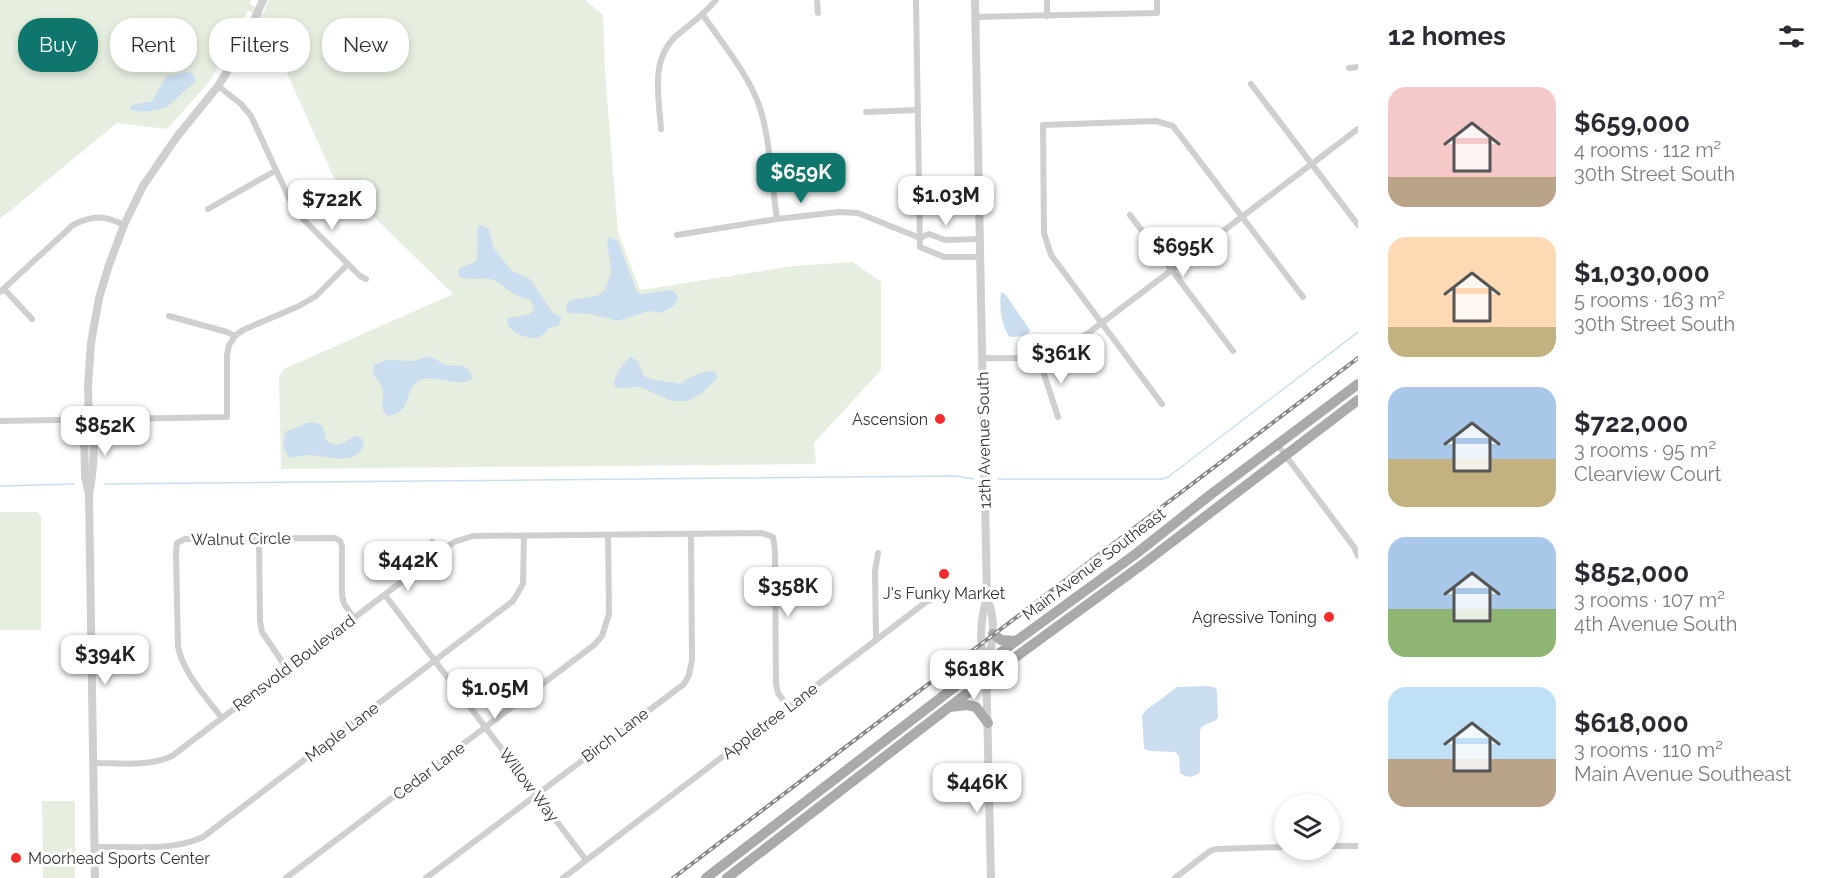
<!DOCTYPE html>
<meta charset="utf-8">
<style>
:root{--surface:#fff;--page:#f2f2f3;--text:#2b2b33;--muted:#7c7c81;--accent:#0f766e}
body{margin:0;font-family:Raleway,sans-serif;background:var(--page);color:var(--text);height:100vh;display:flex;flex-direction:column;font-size:22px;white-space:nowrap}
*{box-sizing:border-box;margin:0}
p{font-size:20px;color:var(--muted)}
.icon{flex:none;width:33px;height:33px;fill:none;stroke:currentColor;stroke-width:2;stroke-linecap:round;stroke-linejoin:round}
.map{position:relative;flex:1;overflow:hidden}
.sheet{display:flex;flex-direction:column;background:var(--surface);width:480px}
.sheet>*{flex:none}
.top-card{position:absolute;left:18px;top:18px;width:570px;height:54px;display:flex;gap:12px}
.buttons{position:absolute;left:1274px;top:794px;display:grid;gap:12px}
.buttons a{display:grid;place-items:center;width:66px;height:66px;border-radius:50%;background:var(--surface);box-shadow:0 3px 9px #0003;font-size:30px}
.price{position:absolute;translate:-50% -51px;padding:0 14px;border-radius:12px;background:#fff;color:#222;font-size:20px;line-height:39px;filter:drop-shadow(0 2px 3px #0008)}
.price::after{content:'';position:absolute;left:50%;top:36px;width:18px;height:14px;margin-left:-9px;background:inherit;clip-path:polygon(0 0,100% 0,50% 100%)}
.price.active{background:var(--accent);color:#fff}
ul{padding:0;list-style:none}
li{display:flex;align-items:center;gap:18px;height:150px;padding:0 30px}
li span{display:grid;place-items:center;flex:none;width:168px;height:120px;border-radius:18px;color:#555}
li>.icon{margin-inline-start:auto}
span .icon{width:72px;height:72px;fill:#fffc;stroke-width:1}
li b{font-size:26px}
h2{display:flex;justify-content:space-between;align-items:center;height:72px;padding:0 30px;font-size:26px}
.tag{padding:0 21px;border-radius:24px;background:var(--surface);box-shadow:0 3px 9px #0003;font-size:21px;line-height:54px}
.tag.active{background:var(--accent);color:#fff}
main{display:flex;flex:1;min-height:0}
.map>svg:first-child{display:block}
.green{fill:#e6efdf}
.water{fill:#cadef0}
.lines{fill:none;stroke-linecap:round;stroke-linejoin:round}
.stream{stroke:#cadef0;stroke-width:1.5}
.minor{stroke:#cfcfcf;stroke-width:6}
.tertiary{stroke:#cfcfcf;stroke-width:8}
.primary{stroke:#aaa;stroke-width:10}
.rail-casing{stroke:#878787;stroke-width:4}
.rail{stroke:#fff;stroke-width:1.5;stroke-dasharray:4.5;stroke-linecap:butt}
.poi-dot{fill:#f52c28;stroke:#fff;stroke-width:2}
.labels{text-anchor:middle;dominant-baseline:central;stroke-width:6;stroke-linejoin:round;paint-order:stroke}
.poi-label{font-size:16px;fill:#323232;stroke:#fff;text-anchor:end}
.street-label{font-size:16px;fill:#323232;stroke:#fff}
</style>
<main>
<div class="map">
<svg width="1358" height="878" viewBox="0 0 1358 878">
<rect width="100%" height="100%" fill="#fff"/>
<g class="green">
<polygon points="0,0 251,0 250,4 264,13 268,0 585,0 603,15 605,72 618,232 640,290 794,266 853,262 881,282 881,370 814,443 816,464 281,469 279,377 284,369 453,294 334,178 281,60 243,60 261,20 248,10 237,35 209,82 167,129 117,123 0,219"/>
<polygon points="0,512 37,512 41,516 41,630 0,630"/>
<polygon points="75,801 75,878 43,878 42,801"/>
</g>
<g class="water">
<polygon points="187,72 192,73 196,81 166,108 144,112 130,110 131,105 152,101 166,76"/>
<path d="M481,225l8,4 5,20 18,22 18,8 23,34 9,5 -4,8 -10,2 -2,4 -8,6c-11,1 -26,-4 -31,-14l1,-6 22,-4 4,-7 -4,-7c-21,-4 -25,-16 -40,-21 -9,-2 -19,2 -29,-1l-3,-3 1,-7 16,-6 2,-3 1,-32z"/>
<polygon points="609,237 618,241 637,292 642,294 670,290 674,291 678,297 674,306 661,313 649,311 618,321 590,314 567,313 566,307 570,300 597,296 605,290 611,272 607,241"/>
<path d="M1001,292l4,2 25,36 -3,6 -17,1c-9,-9 -11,-33 -9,-45z"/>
<path d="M429,356l17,9 18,1 7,6 1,7c-12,10 -34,-5 -51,1 -19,7 -6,32 -33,36 -11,-8 -2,-18 -6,-29 -2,-5 -6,-8 -9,-13l1,-9 13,-5 27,1z"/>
<path d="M631,357l7,4 6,15c8,5 26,5 36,8 10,-7 23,-15 36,-12l1,6 -15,15 -15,8h-16l-31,-14 -23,1 -3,-3c0,-8 11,-26 17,-28z"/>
<path d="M309,422l8,1 6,4 3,13c10,9 19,2 28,-4l6,1 4,5c-5,26 -37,14 -55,13 -7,0 -13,3 -20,2l-6,-10 2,-15z"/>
<path d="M1208,686l8,2 1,3 1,27c-5,6 -14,4 -18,12v42c-6,6 -14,6 -20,1l-1,-17 -4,-4 -25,-1 -6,-2 -2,-33 3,-5 32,-24z"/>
</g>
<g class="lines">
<g class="stream">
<polyline points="998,479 1162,479 1168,477 1358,332"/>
<polyline points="105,484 956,476 974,479"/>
<polyline points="0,486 74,484"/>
</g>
<g class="minor">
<polyline points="817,0 818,13"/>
<polyline points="916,0 920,247 944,257 980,257"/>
<polyline points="1047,0 1047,16"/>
<path d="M703,15c19,28 45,59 56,90 11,31 13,80 18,114"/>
<polyline points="976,17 1157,13 1157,0"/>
<polyline points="1349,68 1358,67"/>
<polyline points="1251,84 1358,225"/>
<polyline points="866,112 918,110"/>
<path d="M661,129c-2,-31 -11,-68 14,-92 14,-12 29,-22 41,-37"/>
<polyline points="208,209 275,171"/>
<polyline points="1130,215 1233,351"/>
<polyline points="677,235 777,219 839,212 858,213 920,238 929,234 945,240 979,239"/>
<polyline points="348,264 360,276 366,279"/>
<polyline points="4,289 32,319"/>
<path d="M0,292l73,-67c20,-10 31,-10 51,0"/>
<polyline points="169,316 227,332 235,336"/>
<polyline points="1043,356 1044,374 1058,417"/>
<path d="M982,358c29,0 62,3 88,-11l288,-218"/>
<polyline points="1162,404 1051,255 1044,233 1043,125 1156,121 1173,126 1303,297"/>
<polyline points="0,421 227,417 227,355 229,345 235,336 243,330 299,306 316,296 348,264 295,211 251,116 241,104 218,86"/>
<polyline points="1277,444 1354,547 1358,556"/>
<polyline points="259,539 260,621 262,632 287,669"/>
<polyline points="432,542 440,553"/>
<polyline points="385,595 586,860"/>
<polyline points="876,640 875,571 878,553"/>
<path d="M222,718c-17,-22 -38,-44 -44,-71l-2,-94 1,-10 8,-4 150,-1 5,3 2,5v49l2,9 10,14"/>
<path d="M93,763c25,0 56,4 79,-7l282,-214 19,-6 289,-3 11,4 2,13 1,134 2,9 10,14"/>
<polyline points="1329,846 1358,846"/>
<path d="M94,847c35,-1 77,5 109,-10l310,-236 10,-17 1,-48"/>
<polyline points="286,878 594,645 602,636 609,614 608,535"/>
<polyline points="426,878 684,684 689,675 692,660 691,534"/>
<polyline points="563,878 926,602 949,592 987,591"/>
<polyline points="1175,878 1210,851 1216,849 1284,847"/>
</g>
<g class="tertiary">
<path d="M975,0l12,599c-6,15 -9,49 -1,64l5,215"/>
<path d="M89,420c8,23 4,52 0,75l6,383"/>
<polyline points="89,495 85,477 84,428 89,420 88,386 91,343 99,298 109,265 124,225 143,186 176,138 218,86 242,48 263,0"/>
<path d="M987,599c9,19 7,43 0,62"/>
</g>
<g class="primary">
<polyline points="993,634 1001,640 1016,641"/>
<polyline points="950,707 967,705 976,707 988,723"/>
<polyline points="706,878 986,663 1137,553 1210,495 1358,384"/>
<polyline points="727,878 987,678 1143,564 1358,400"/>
</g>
<g class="rail-casing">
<polyline id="rail" points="673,878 1358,358"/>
</g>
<use href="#rail" class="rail"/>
</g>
<g class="poi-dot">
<circle cx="940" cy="419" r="6"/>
<circle cx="944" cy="574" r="6"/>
<circle cx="1329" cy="617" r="6"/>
<circle cx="16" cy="858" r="6"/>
</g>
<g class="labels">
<g class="poi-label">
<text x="928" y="419">Ascension</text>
<text x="944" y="593" text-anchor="middle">J's Funky Market</text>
<text x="1317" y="617">Agressive Toning</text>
<text x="28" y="858" text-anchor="start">Moorhead Sports Center</text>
</g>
<g class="street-label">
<text transform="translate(984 440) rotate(-91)">12th Avenue South</text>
<text transform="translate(241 539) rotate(-1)">Walnut Circle</text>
<text transform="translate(1094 564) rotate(-37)">Main Avenue Southeast</text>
<text transform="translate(294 663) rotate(-37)">Rensvold Boulevard</text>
<text transform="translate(770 721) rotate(-37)">Appletree Lane</text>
<text transform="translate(342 732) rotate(-37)">Maple Lane</text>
<text transform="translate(615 735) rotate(-37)">Birch Lane</text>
<text transform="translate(429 771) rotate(-37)">Cedar Lane</text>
<text transform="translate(529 785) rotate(53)">Willow Way</text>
</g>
</g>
</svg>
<div class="buttons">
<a><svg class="icon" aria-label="layers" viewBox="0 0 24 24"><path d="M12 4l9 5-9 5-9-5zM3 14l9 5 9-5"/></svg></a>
</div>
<b class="price active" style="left:801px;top:204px">$659K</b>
<b class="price" style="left:946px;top:227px">$1.03M</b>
<b class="price" style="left:332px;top:231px">$722K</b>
<b class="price" style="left:1183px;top:278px">$695K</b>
<b class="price" style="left:1061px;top:385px">$361K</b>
<b class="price" style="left:105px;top:457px">$852K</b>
<b class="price" style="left:408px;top:592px">$442K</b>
<b class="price" style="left:788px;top:618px">$358K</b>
<b class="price" style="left:105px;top:686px">$394K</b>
<b class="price" style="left:974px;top:701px">$618K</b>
<b class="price" style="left:495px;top:720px">$1.05M</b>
<b class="price" style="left:977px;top:814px">$446K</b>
<div class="top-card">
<a class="tag active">Buy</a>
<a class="tag">Rent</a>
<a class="tag">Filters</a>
<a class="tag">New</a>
</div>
</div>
<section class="sheet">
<h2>12 homes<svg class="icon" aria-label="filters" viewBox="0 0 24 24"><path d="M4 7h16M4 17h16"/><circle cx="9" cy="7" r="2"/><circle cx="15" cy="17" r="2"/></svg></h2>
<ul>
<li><span style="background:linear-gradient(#f6c9c9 75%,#b9a48a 0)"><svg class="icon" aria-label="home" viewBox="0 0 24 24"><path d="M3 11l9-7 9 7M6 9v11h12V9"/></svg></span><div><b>$659,000</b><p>4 rooms · 112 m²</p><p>30th Street South</p></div></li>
<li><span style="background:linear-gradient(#ffd9b3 75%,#c2b280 0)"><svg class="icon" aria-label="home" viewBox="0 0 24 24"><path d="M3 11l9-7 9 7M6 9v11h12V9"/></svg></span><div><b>$1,030,000</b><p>5 rooms · 163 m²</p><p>30th Street South</p></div></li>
<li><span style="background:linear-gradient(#a9c7e8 60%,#c2b280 0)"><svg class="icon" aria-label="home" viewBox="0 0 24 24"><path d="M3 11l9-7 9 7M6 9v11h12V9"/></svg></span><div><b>$722,000</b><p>3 rooms · 95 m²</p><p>Clearview Court</p></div></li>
<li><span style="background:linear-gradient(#a9c7e8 60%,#8fb573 0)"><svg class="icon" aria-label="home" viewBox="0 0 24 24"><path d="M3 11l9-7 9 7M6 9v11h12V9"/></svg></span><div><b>$852,000</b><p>3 rooms · 107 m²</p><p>4th Avenue South</p></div></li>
<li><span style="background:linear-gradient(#bfe0f5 60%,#b9a48a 0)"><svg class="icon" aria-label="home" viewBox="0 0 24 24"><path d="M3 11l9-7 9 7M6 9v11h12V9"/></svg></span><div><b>$618,000</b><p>3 rooms · 110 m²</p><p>Main Avenue Southeast</p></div></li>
</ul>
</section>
</main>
